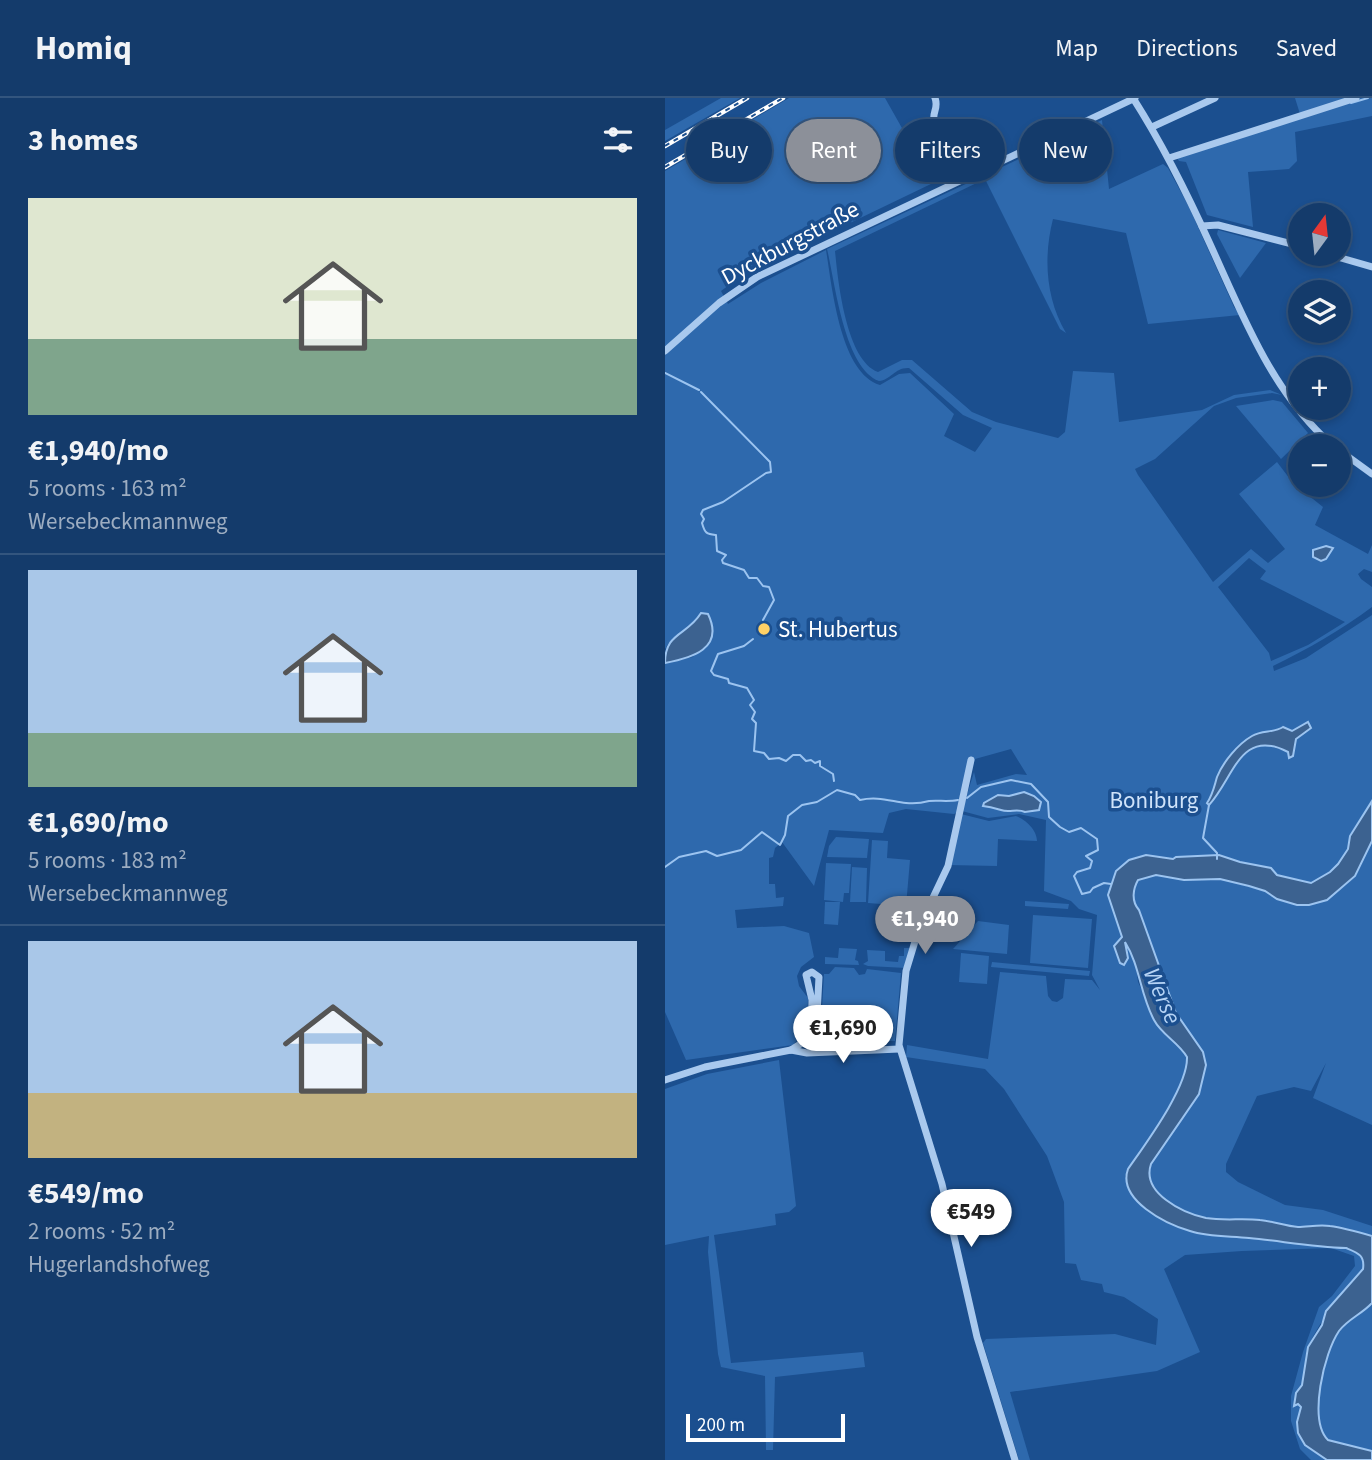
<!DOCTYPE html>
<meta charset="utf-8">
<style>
:root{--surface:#143b6b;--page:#214673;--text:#f1f3f6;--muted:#9dadc1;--line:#33557e;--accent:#8c9099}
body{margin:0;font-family:"Source Sans 3",sans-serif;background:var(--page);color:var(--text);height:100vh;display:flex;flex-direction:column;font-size:26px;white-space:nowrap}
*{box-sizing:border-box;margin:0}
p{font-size:23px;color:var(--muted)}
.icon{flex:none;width:38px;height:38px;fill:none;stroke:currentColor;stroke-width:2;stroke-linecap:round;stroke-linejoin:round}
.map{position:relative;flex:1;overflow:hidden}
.drawer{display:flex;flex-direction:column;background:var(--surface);width:665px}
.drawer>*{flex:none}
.top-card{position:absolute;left:21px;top:21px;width:581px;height:63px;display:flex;gap:14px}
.needle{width:46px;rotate:15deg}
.fabs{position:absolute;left:623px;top:105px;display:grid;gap:14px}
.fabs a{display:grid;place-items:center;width:63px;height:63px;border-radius:50%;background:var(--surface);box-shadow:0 4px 10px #0003,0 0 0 2px var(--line);font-size:35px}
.scale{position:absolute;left:21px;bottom:18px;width:159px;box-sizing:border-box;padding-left:7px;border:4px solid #fff;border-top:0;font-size:19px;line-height:24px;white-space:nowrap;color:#fff;-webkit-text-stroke:5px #1b4f8f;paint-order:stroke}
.price{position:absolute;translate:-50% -60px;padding:0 16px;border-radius:24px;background:#fff;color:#222;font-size:23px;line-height:46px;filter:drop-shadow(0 2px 4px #0008)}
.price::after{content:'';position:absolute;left:50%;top:42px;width:21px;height:16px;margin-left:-10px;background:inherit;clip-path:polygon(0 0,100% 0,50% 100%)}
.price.on{background:var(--accent);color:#fff}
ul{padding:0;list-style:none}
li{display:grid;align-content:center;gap:14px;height:371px;padding:0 28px}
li+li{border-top:2px solid var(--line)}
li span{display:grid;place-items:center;height:217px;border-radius:0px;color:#555}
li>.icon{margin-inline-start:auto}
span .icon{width:126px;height:126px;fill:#fffc;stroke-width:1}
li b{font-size:30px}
h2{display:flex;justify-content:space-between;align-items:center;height:84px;padding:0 28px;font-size:30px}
.chip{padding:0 24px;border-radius:32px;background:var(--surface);box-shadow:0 4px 10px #0003,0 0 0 2px var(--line);font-size:24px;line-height:63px}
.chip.on{background:var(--accent);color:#fff}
header{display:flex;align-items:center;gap:42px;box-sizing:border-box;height:98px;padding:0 35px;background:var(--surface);border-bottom:2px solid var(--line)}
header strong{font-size:33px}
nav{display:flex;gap:38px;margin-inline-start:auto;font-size:24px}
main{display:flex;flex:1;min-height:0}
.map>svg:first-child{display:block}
.green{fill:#2e69ad;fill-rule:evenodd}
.water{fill:#3c6290;stroke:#9cc4f0;stroke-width:2}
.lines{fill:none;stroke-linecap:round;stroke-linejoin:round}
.stream{stroke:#9cc4f0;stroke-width:2}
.minor{stroke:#a9c9ee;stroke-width:7}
.rail-casing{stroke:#fff;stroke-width:4.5}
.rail{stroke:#1b4f8f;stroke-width:2;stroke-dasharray:5;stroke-linecap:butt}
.poi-dot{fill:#ffd166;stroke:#1b4f8f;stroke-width:2.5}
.labels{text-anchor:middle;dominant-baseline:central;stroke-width:7;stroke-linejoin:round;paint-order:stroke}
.street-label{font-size:23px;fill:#fff;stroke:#1b4f8f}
.poi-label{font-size:23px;fill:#fff;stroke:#1b4f8f;text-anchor:start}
.park-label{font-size:23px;fill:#cfe3fa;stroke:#1b4f8f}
.water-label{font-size:24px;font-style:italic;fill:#b5d3f5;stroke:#1b4f8f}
</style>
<header>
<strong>Homiq</strong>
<nav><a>Map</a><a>Directions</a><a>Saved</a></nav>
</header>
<main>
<section class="drawer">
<h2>3 homes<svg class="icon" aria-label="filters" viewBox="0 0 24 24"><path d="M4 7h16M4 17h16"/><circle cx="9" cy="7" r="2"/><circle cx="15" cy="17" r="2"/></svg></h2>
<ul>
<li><span style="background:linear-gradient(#dfe7d0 65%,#7fa58c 0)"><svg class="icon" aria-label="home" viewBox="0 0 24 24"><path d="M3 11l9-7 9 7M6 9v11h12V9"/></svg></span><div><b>€1,940/mo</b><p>5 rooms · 163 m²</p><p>Wersebeckmannweg</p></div></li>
<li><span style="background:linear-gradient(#a9c7e8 75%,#7fa58c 0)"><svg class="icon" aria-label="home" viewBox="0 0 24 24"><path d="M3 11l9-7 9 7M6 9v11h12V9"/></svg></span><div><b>€1,690/mo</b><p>5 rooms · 183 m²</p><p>Wersebeckmannweg</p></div></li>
<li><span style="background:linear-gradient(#a9c7e8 70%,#c2b280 0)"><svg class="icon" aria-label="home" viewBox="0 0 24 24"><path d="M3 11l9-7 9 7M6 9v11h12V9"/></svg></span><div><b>€549/mo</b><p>2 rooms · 52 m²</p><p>Hugerlandshofweg</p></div></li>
</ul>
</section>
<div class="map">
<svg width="707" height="1362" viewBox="0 0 707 1362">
<rect width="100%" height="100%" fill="#1b4f8f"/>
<g class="green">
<polygon points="56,0 75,0 0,43 0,32"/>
<path d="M124,0h96l48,85 -189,91 -23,17 7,13 33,-21 65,-33c6,36 14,123 54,135l19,-11 11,-1 44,41 -10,22 31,16 17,-24 -29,-13 -54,-47c-14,-1 -18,12 -30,13 -35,-13 -44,-99 -52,-132l275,-129 7,69 54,-25 5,4 21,39 45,100 6,8 -92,9 -22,-91 -73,-14c-10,39 -7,80 13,114l-6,-4 -75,-150 -150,72c3,30 11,109 43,121l24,-12h10l60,52 24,10 62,16 7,-6 8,-61 41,2 5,49 83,-12 32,-15 36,-5 12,5 -10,-2 -36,5 -22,8 -59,53 -20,10 3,6 75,107 38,-33 17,14 17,-14 -46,-55 38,-32 16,21 30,24 -8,18 53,29 4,-9v27l-8,-3 -6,5 3,5 11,8v20c-31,23 -64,42 -99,59l1,5 32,-13 66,-43v186l-22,35 -2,13 -10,15 -8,8 -19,11 -34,-8 -6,-7 -31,-6 -21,-7 -43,2 -3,2 -27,-4 -35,29 -3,11 14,42 2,27 3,-3 -2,-19 10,17 3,23 24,50 25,24c1,31 -41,87 -59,113l-3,8 64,54 157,17c12,5 18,7 17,21 -20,25 -42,48 -55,78 -5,12 -1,26 -6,38 -3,8 -6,12 -8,21l4,-2 3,3 -4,15 30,38h-16l-11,-11 -9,-28v-25l12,-44 16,-45 13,-11 23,-30 -1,-10 -23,-8 -89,3 -57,4 -21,14 36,83 -43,19 -147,21 20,68h-11l-36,-117 3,-4 129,-5 41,11 2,-26 -34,-22 -20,-5 -2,-8 -21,-4 -5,-16 -11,-1 -1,-61 -17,-46 -43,-67 -19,-20 -79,-12 1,-12 81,14 12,-87 46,4 2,20 4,5 5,1 6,-4 2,-19 27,1 8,10 -8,-15 5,-60 -18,-6 -8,-8 -27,-10 2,-71 -27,-6 -31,4 -26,-7 12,-39 3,13 39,-11 11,1 -16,-26 -36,10 -17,53 -4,2 -48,-5 -17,4 -6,20 -54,-3 -15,56 -32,-44 -7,6 -2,9 -4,1v26h6l1,14 8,-1 -1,9 -48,4 2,18 47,-2 25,7 5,24 -13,10 -4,9 2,10 9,12 -1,32 -14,15 -107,15 -21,-48v-349l28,-6 8,-44c-11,17 -26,19 -36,36v-478zM584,460l17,13 -6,8 85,43 -37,23 -37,16 -2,-8 -51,-66zM642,625l-19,29 -25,-8c-29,8 -35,41 -54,60l-1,-2 6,-10 7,-23 7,-9 42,-29h21zM359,694l10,4 7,6c-15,6 -31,13 -46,4l-2,-8 3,-2h13z"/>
<polygon points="630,0 707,0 707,18 630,34 632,63 624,71 583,74 588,129 542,117 521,64 514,63 512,60 635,16"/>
<polygon points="553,132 601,145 575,180 552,136"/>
<polygon points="608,302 617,304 643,335 616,361 571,308"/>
<path d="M296,716l28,7 27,-5c10,4 21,14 21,25l-39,-2 -1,27 -49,-1z"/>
<polygon points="171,739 204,741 202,760 162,759 164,748"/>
<polygon points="207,742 223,743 222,760 245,762 241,808 203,805"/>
<path d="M707,743v284l-59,-27 13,-35 -15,28 -17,-4 -37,9 -31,68v8l12,10 47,23 38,5 49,16v10c-14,-4 -28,-8 -42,-10 -11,-2 -22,1 -32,1 -13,-1 -25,-6 -38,-7 -18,-2 -36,1 -54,-2 -23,-5 -65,-25 -55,-54l48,-70 4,-42 -27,-39 -37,-103c-8,-8 -6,-21 -1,-30l18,-5 28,5 36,-1 45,12 12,8 64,-10 14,-12z"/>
<polygon points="161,765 186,766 184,795 179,795 178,804 159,802"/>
<polygon points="187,769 202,770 201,804 185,804"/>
<polygon points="360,803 404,806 403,811 360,808"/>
<polygon points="160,804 175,804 173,827 159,826"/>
<polygon points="368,817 427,821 423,870 365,865"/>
<polygon points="313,823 344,827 342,856 288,851"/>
<polygon points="174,850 192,851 190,862 193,863 194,867 160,866 160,859 173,860"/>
<polygon points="239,850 246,850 241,870 203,868 198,866 203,863 202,852 220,853 220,863 233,864 234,858 239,858"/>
<polygon points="296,855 324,858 322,886 294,884"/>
<polygon points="327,864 425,873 424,878 326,869"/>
<polygon points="170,869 189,870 194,877 200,876 202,871 236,875 230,943 155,944 159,876 164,876"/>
<polygon points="114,962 131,1108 124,1114 110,1116 111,1127 49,1137 66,1265 198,1254 200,1269 110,1279 108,1352 101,1352 100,1278 56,1269 53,1256 43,1154 44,1138 0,1147 0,991 42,976"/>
<path d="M707,1205v148l-43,-11c-22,-20 -5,-87 10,-108 9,-13 23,-18 33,-29z"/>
</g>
<g class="water">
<polygon points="661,448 668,450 661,461 656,463 648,459 648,452"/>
<path d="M36,515l7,1c17,35 -17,44 -43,49 0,-31 22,-27 36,-50z"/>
<path d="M643,624l3,6 -15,11 -3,17 -4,2 -1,-6c-48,-25 -54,26 -79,53l-2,-2c6,-9 7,-16 10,-26 6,-15 21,-33 35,-41 10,-6 22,-3 31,-9l9,4z"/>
<path d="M359,694l10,4 7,6 -2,8 -14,2c-8,-4 -15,1 -24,-2 -7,-2 -10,-3 -18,-4l1,-3 14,-8 11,1z"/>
<path d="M707,703v40l-17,35 -28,24 -18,5h-12l-20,-6 -12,-8 -16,-5 -29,-7 -36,1 -28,-5 -18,5c-5,9 -7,21 1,30l37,103 27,39 3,13 -7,29 -48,70c-10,29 32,49 55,54 18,3 36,0 54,2 13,1 25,6 38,7 10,0 21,-3 32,-1 14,2 28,6 42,10v67c-10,11 -24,16 -33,28 -15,22 -31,89 -11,109l44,11v9h-45l-22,-15 -7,-12 -1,-11 4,-15 -3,-3 -4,2 2,-13 6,-8 6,-38 14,-22 4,-14 37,-42c2,-14 -5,-16 -17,-21 -33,-1 -65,-7 -97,-10 -19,-2 -41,-1 -59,-7 -24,-7 -73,-31 -62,-62 18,-26 60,-82 59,-112 -9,-15 -25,-22 -33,-37 -14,-26 -14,-54 -29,-78l3,16 -4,7 -4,-2 -6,-17 8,-9 -14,-42 8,-24 13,-11 17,-5 27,4 3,-2 43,-2 21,7 31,6 6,7 34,8 19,-11 8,-8 10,-15 2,-13z"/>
</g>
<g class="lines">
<g class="stream">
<polyline points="686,5 703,0"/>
<polyline points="0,275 34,292"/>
<path d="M36,294l69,70 1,10 -5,1 -43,29 -20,8 -2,4 3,5 -2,4c3,11 5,11 14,12l1,16 9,4 -4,5 1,3 21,7 5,8h8l6,8 6,1 5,13 -11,20"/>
<polyline points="88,541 79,548 53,556 46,573 49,577 63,581 64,585 82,590 89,602 85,607 90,614 87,621 91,625 89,653 99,655 104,661 114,660 121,663 128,657 135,657 141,663 146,662 150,665 155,663 155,668 168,676 169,683"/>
<polyline points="302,700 316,689 346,682 366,686 383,704 384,719 395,729 404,734 416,730 432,741 433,752 421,758 427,763 425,770 412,774 409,778 417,796 425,794 428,790 439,785 446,786"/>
<polyline points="544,707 538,740 552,755 552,761"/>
<path d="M0,769l14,-10 27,-6 11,5 24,-6 21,-18 18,13 5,-10 3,-19 14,-11 15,-3 20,-12 18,5 5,5c17,-4 30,1 46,3 9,1 16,0 23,-2 9,-1 19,1 29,-1"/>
</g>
<g class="minor">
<path d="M270,0c4,10 -3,14 -1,23l31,56"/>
<path d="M468,0c30,47 54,95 77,146 33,72 62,149 123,202"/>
<polyline points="487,29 550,0"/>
<polyline points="504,60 691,0"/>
<polyline points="537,128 553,127 635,148"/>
<polyline points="662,156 707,169"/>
<polyline points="0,253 54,205 92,179 470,0"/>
<polyline points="674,352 707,376"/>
<polyline points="306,662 283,768 255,827 241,873 234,947 277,1086 312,1239 350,1362"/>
<polyline points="126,952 151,936 154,879 147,874 141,877 147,902 146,941"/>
<polyline points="0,982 40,969 126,952 142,955 234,951"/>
</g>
<g class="rail-casing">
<g id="rail">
<polyline points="0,48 82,0"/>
<polyline points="0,69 118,0"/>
</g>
</g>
<use href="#rail" class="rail"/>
</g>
<circle class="poi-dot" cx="99" cy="531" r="7"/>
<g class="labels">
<g class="street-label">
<text transform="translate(125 145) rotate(-28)">Dyckburgstraße</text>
</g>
<g class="poi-label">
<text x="113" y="531">St. Hubertus</text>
</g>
<g class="park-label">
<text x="489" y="702">Boniburg</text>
</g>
<g class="water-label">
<text transform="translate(497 898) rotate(66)">Werse</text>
</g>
</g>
</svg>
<div class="fabs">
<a><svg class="needle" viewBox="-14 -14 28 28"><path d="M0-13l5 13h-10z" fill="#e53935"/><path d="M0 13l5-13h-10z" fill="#9dadc1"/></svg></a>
<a><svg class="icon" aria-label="layers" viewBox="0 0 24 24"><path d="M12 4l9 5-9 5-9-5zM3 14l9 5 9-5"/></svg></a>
<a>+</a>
<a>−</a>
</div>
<div class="scale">200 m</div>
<b class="price on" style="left:260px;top:858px">€1,940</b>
<b class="price" style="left:178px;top:967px">€1,690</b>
<b class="price" style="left:306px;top:1151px">€549</b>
<div class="top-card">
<a class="chip">Buy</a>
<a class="chip on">Rent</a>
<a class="chip">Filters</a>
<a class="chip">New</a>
</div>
</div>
</main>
